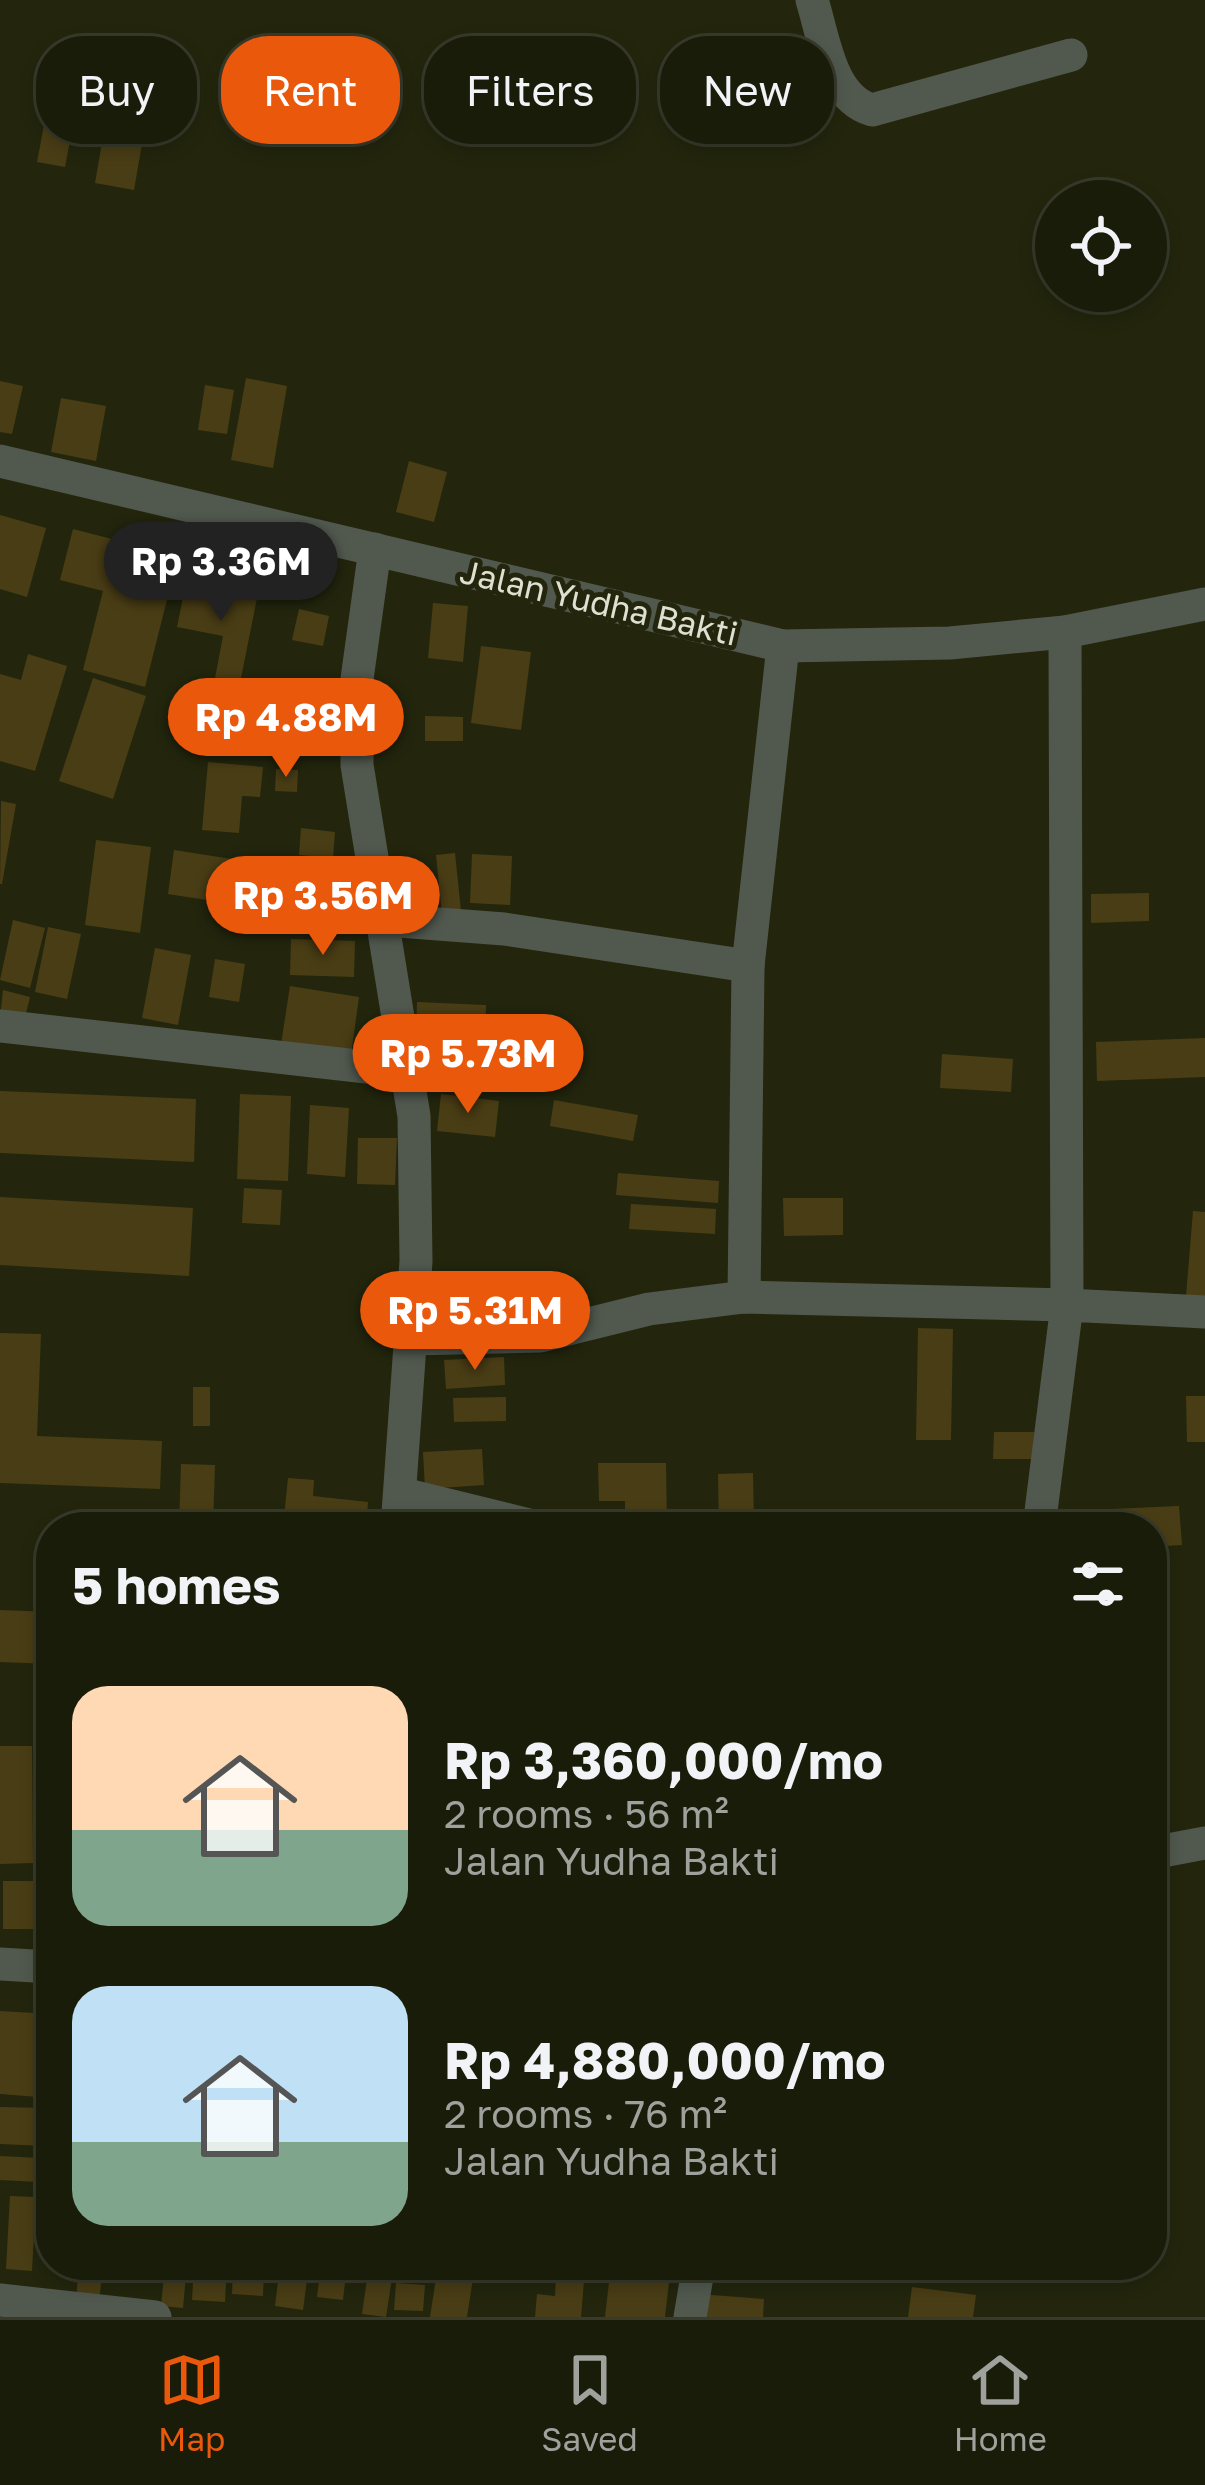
<!DOCTYPE html>
<meta charset="utf-8">
<style>
:root{--surface:#1a1c0a;--page:#232513;--text:#f1f3f6;--muted:#9fa19c;--line:#383a2b;--accent:#ea580c}
body{margin:0;font-family:"Golos Text",sans-serif;background:var(--page);color:var(--text);height:100vh;display:flex;flex-direction:column;font-size:45px;white-space:nowrap}
*{box-sizing:border-box;margin:0}
p{font-size:39px;color:var(--muted)}
.icon{flex:none;width:66px;height:66px;fill:none;stroke:currentColor;stroke-width:2;stroke-linecap:round;stroke-linejoin:round}
.map{position:relative;flex:1;overflow:hidden}
.panel{position:absolute;left:36px;top:1512px;width:1131px;height:768px;display:flex;flex-direction:column;background:var(--surface);border-radius:48px;box-shadow:0 6px 18px #0003,0 0 0 3px var(--line)}
.panel>*{flex:none}
.top-card{position:absolute;left:36px;top:36px;width:1134px;height:108px;display:flex;gap:24px}
.buttons{position:absolute;left:1035px;top:180px;display:grid;gap:24px}
.buttons a{display:grid;place-items:center;width:132px;height:132px;border-radius:50%;background:var(--surface);box-shadow:0 6px 18px #0003,0 0 0 3px var(--line);font-size:60px}
.price{position:absolute;translate:-50% -102px;padding:0 27px;border-radius:42px;background:var(--accent);color:#fff;font-size:39px;line-height:78px;filter:drop-shadow(0 3px 6px #0008)}
.price::after{content:'';position:absolute;left:50%;top:72px;width:36px;height:27px;margin-left:-18px;background:inherit;clip-path:polygon(0 0,100% 0,50% 100%)}
.price.current{background:#222;color:#fff}
ul{padding:0;list-style:none}
li{display:flex;align-items:center;gap:36px;height:300px;padding:0 36px}
li span{display:grid;place-items:center;flex:none;width:336px;height:240px;border-radius:36px;color:#555}
li>.icon{margin-inline-start:auto}
span .icon{width:144px;height:144px;fill:#fffc;stroke-width:1}
li b{font-size:51px}
h2{display:flex;justify-content:space-between;align-items:center;height:144px;padding:0 36px;font-size:51px}
.pill{padding:0 42px;border-radius:48px;background:var(--surface);box-shadow:0 6px 18px #0003,0 0 0 3px var(--line);font-size:42px;line-height:108px}
.pill.current{background:var(--accent);color:#fff}
.tabs{display:flex;justify-content:space-around;align-items:center;height:168px;border-top:3px solid var(--line);background:var(--surface);font-size:33px;color:var(--muted)}
.tabs a{display:grid;justify-items:center;gap:6px}
.tabs .current{color:var(--accent)}
.map>svg:first-child{display:block}
.building{fill:#493d15}
.lines{fill:none;stroke-linecap:round;stroke-linejoin:round}
.minor{stroke:#51594f;stroke-width:33}
.labels{text-anchor:middle;dominant-baseline:central;stroke-width:10;stroke-linejoin:round;paint-order:stroke}
.street-label{font-size:33px;fill:#dee1d2;stroke:#23260d}
</style>
<div class="map">
<svg width="1205" height="2317" viewBox="0 0 1205 2317">
<rect width="100%" height="100%" fill="#23260d"/>
<g class="building">
<polygon points="45,120 73,125 65,167 37,162"/>
<polygon points="104,131 143,138 134,190 95,183"/>
<polygon points="246,378 287,386 273,468 231,460"/>
<polygon points="0,381 23,386 12,434 0,432"/>
<polygon points="205,385 234,390 227,434 198,430"/>
<polygon points="61,398 106,406 96,461 51,452"/>
<polygon points="409,461 447,472 434,522 396,512"/>
<polygon points="0,515 46,528 27,597 0,589"/>
<polygon points="73,529 178,556 145,687 83,670 103,591 60,580"/>
<polygon points="186,583 257,598 240,683 215,678 223,636 177,627"/>
<polygon points="433,603 468,606 463,662 428,658"/>
<polygon points="299,609 329,616 323,646 292,640"/>
<polygon points="481,646 531,652 521,730 471,723"/>
<polygon points="28,654 67,666 35,771 0,761 0,674 21,680"/>
<polygon points="93,678 146,696 113,799 59,781"/>
<polygon points="425,716 463,717 463,741 425,741"/>
<polygon points="208,762 263,767 260,797 242,796 239,833 202,830"/>
<polygon points="276,769 298,770 297,792 275,791"/>
<polygon points="1,801 16,804 2,884 0,884"/>
<polygon points="301,828 335,832 333,858 299,855"/>
<polygon points="96,840 151,847 140,933 85,925"/>
<polygon points="174,850 258,863 251,907 168,894"/>
<polygon points="455,853 461,911 442,914 436,855"/>
<polygon points="472,854 512,856 510,905 470,903"/>
<polygon points="267,860 317,866 312,908 262,902"/>
<polygon points="1149,893 1149,921 1091,923 1091,894"/>
<polygon points="13,920 45,928 30,988 0,980"/>
<polygon points="48,927 81,934 67,999 35,992"/>
<polygon points="291,939 355,941 354,977 290,975"/>
<polygon points="155,948 191,955 178,1025 142,1018"/>
<polygon points="215,959 245,964 239,1002 209,997"/>
<polygon points="290,986 359,997 351,1055 281,1044"/>
<polygon points="3,990 30,997 23,1025 0,1019"/>
<polygon points="417,1002 486,1005 485,1038 416,1036"/>
<polygon points="1205,1038 1205,1077 1097,1081 1096,1042"/>
<polygon points="427,1047 513,1052 512,1082 425,1077"/>
<polygon points="942,1054 1013,1059 1011,1092 940,1088"/>
<polygon points="0,1091 196,1099 194,1162 0,1153"/>
<polygon points="240,1094 291,1096 288,1181 237,1179"/>
<polygon points="441,1094 499,1101 495,1137 437,1131"/>
<polygon points="554,1100 638,1115 633,1141 550,1126"/>
<polygon points="310,1105 349,1108 345,1177 307,1174"/>
<polygon points="358,1138 397,1138 395,1185 357,1184"/>
<polygon points="618,1173 719,1181 718,1203 616,1195"/>
<polygon points="244,1188 282,1190 280,1225 242,1223"/>
<polygon points="0,1197 193,1208 189,1276 0,1265"/>
<polygon points="783,1198 843,1198 843,1235 784,1236"/>
<polygon points="631,1204 716,1209 715,1234 629,1229"/>
<polygon points="1193,1211 1205,1212 1205,1298 1186,1296"/>
<polygon points="918,1328 953,1329 951,1440 916,1440"/>
<polygon points="0,1333 41,1334 37,1436 162,1441 160,1489 0,1483"/>
<polygon points="504,1357 505,1385 446,1389 444,1360"/>
<rect x="193" y="1387" width="17" height="39"/>
<polygon points="1186,1396 1205,1396 1205,1442 1187,1442"/>
<polygon points="506,1397 506,1421 454,1422 453,1398"/>
<polygon points="994,1432 1034,1432 1033,1459 993,1459"/>
<polygon points="482,1449 484,1485 425,1489 423,1452"/>
<polygon points="598,1463 666,1463 667,1527 625,1527 625,1501 599,1501"/>
<polygon points="181,1464 215,1465 213,1527 179,1527"/>
<polygon points="753,1473 754,1523 719,1527 718,1474"/>
<polygon points="288,1478 314,1480 313,1496 368,1502 366,1527 283,1527"/>
<polygon points="1179,1506 1182,1545 1152,1547 1152,1527 1090,1527 1088,1510"/>
<polygon points="0,1610 51,1612 51,1664 0,1662"/>
<polygon points="1157,1719 1162,1788 1152,1789 1152,1720"/>
<polygon points="0,1746 32,1746 33,1863 0,1864"/>
<rect x="3" y="1881" width="48" height="48"/>
<polygon points="0,2011 51,2014 51,2098 0,2094"/>
<polygon points="0,2107 46,2108 45,2146 0,2144"/>
<polygon points="0,2156 40,2158 39,2182 0,2180"/>
<polygon points="10,2196 36,2197 32,2271 6,2269"/>
<polygon points="79,2265 103,2265 99,2302 76,2300"/>
<polygon points="165,2265 187,2265 183,2308 161,2306"/>
<polygon points="194,2265 227,2265 225,2302 192,2300"/>
<polygon points="233,2265 264,2265 263,2296 232,2294"/>
<polygon points="280,2265 309,2265 303,2310 275,2306"/>
<polygon points="321,2265 347,2265 343,2300 317,2297"/>
<polygon points="369,2265 394,2265 386,2317 362,2314"/>
<polygon points="403,2265 431,2265 429,2280 401,2276"/>
<polygon points="438,2265 475,2265 467,2317 430,2317"/>
<polygon points="484,2265 540,2265 538,2282 482,2273"/>
<polygon points="611,2265 671,2265 665,2317 605,2317"/>
<polygon points="556,2278 584,2281 581,2317 535,2317 537,2294 555,2296"/>
<polygon points="396,2283 425,2285 423,2311 394,2310"/>
<polygon points="912,2287 976,2295 973,2317 908,2317"/>
<polygon points="699,2294 764,2299 763,2317 698,2317"/>
</g>
<g class="lines">
<g class="minor">
<path d="M812,0c12,38 18,98 60,110l199,-55"/>
<polyline points="0,461 783,646 950,643 1065,632 1205,604"/>
<polyline points="375,549 357,679 357,765 414,1116 416,1261 397,1527"/>
<polyline points="386,920 504,929 748,966"/>
<polyline points="0,1026 411,1072"/>
<polyline points="744,1297 748,966 783,646"/>
<polyline points="410,1339 540,1336 649,1309 744,1297 1067,1305 1065,632"/>
<polyline points="403,1494 537,1527"/>
<polyline points="1039,1527 1067,1305 1205,1312"/>
<polyline points="1152,1853 1205,1843"/>
<polyline points="0,1964 51,1967"/>
<polyline points="0,2300 155,2317"/>
<polyline points="690,2317 699,2265"/>
</g>
</g>
<g class="labels">
<g class="street-label">
<text transform="translate(599 602) rotate(13)">Jalan Yudha Bakti</text>
</g>
</g>
</svg>
<div class="buttons">
<a><svg class="icon" aria-label="locate" viewBox="0 0 24 24"><circle cx="12" cy="12" r="6"/><path d="M12 2v4M12 18v4M2 12h4M18 12h4"/></svg></a>
</div>
<b class="price current" style="left:221px;top:624px">Rp 3.36M</b>
<b class="price" style="left:286px;top:780px">Rp 4.88M</b>
<b class="price" style="left:323px;top:958px">Rp 3.56M</b>
<b class="price" style="left:468px;top:1116px">Rp 5.73M</b>
<b class="price" style="left:475px;top:1373px">Rp 5.31M</b>
<div class="top-card">
<a class="pill">Buy</a>
<a class="pill current">Rent</a>
<a class="pill">Filters</a>
<a class="pill">New</a>
</div>
<section class="panel">
<h2>5 homes<svg class="icon" aria-label="filters" viewBox="0 0 24 24"><path d="M4 7h16M4 17h16"/><circle cx="9" cy="7" r="2"/><circle cx="15" cy="17" r="2"/></svg></h2>
<ul>
<li><span style="background:linear-gradient(#ffd9b3 60%,#7fa58c 0)"><svg class="icon" aria-label="home" viewBox="0 0 24 24"><path d="M3 11l9-7 9 7M6 9v11h12V9"/></svg></span><div><b>Rp 3,360,000/mo</b><p>2 rooms · 56 m²</p><p>Jalan Yudha Bakti</p></div></li>
<li><span style="background:linear-gradient(#bfe0f5 65%,#7fa58c 0)"><svg class="icon" aria-label="home" viewBox="0 0 24 24"><path d="M3 11l9-7 9 7M6 9v11h12V9"/></svg></span><div><b>Rp 4,880,000/mo</b><p>2 rooms · 76 m²</p><p>Jalan Yudha Bakti</p></div></li>
</ul>
</section>
</div>
<nav class="tabs">
<a class="current"><svg class="icon" aria-label="map" viewBox="0 0 24 24"><path d="M3 6l6-2 6 2 6-2v14l-6 2-6-2-6 2zM9 4v14M15 6v14"/></svg>Map</a>
<a><svg class="icon" aria-label="saved" viewBox="0 0 24 24"><path d="M7 4h10v16l-5-4-5 4z"/></svg>Saved</a>
<a><svg class="icon" aria-label="home" viewBox="0 0 24 24"><path d="M3 11l9-7 9 7M6 9v11h12V9"/></svg>Home</a>
</nav>
